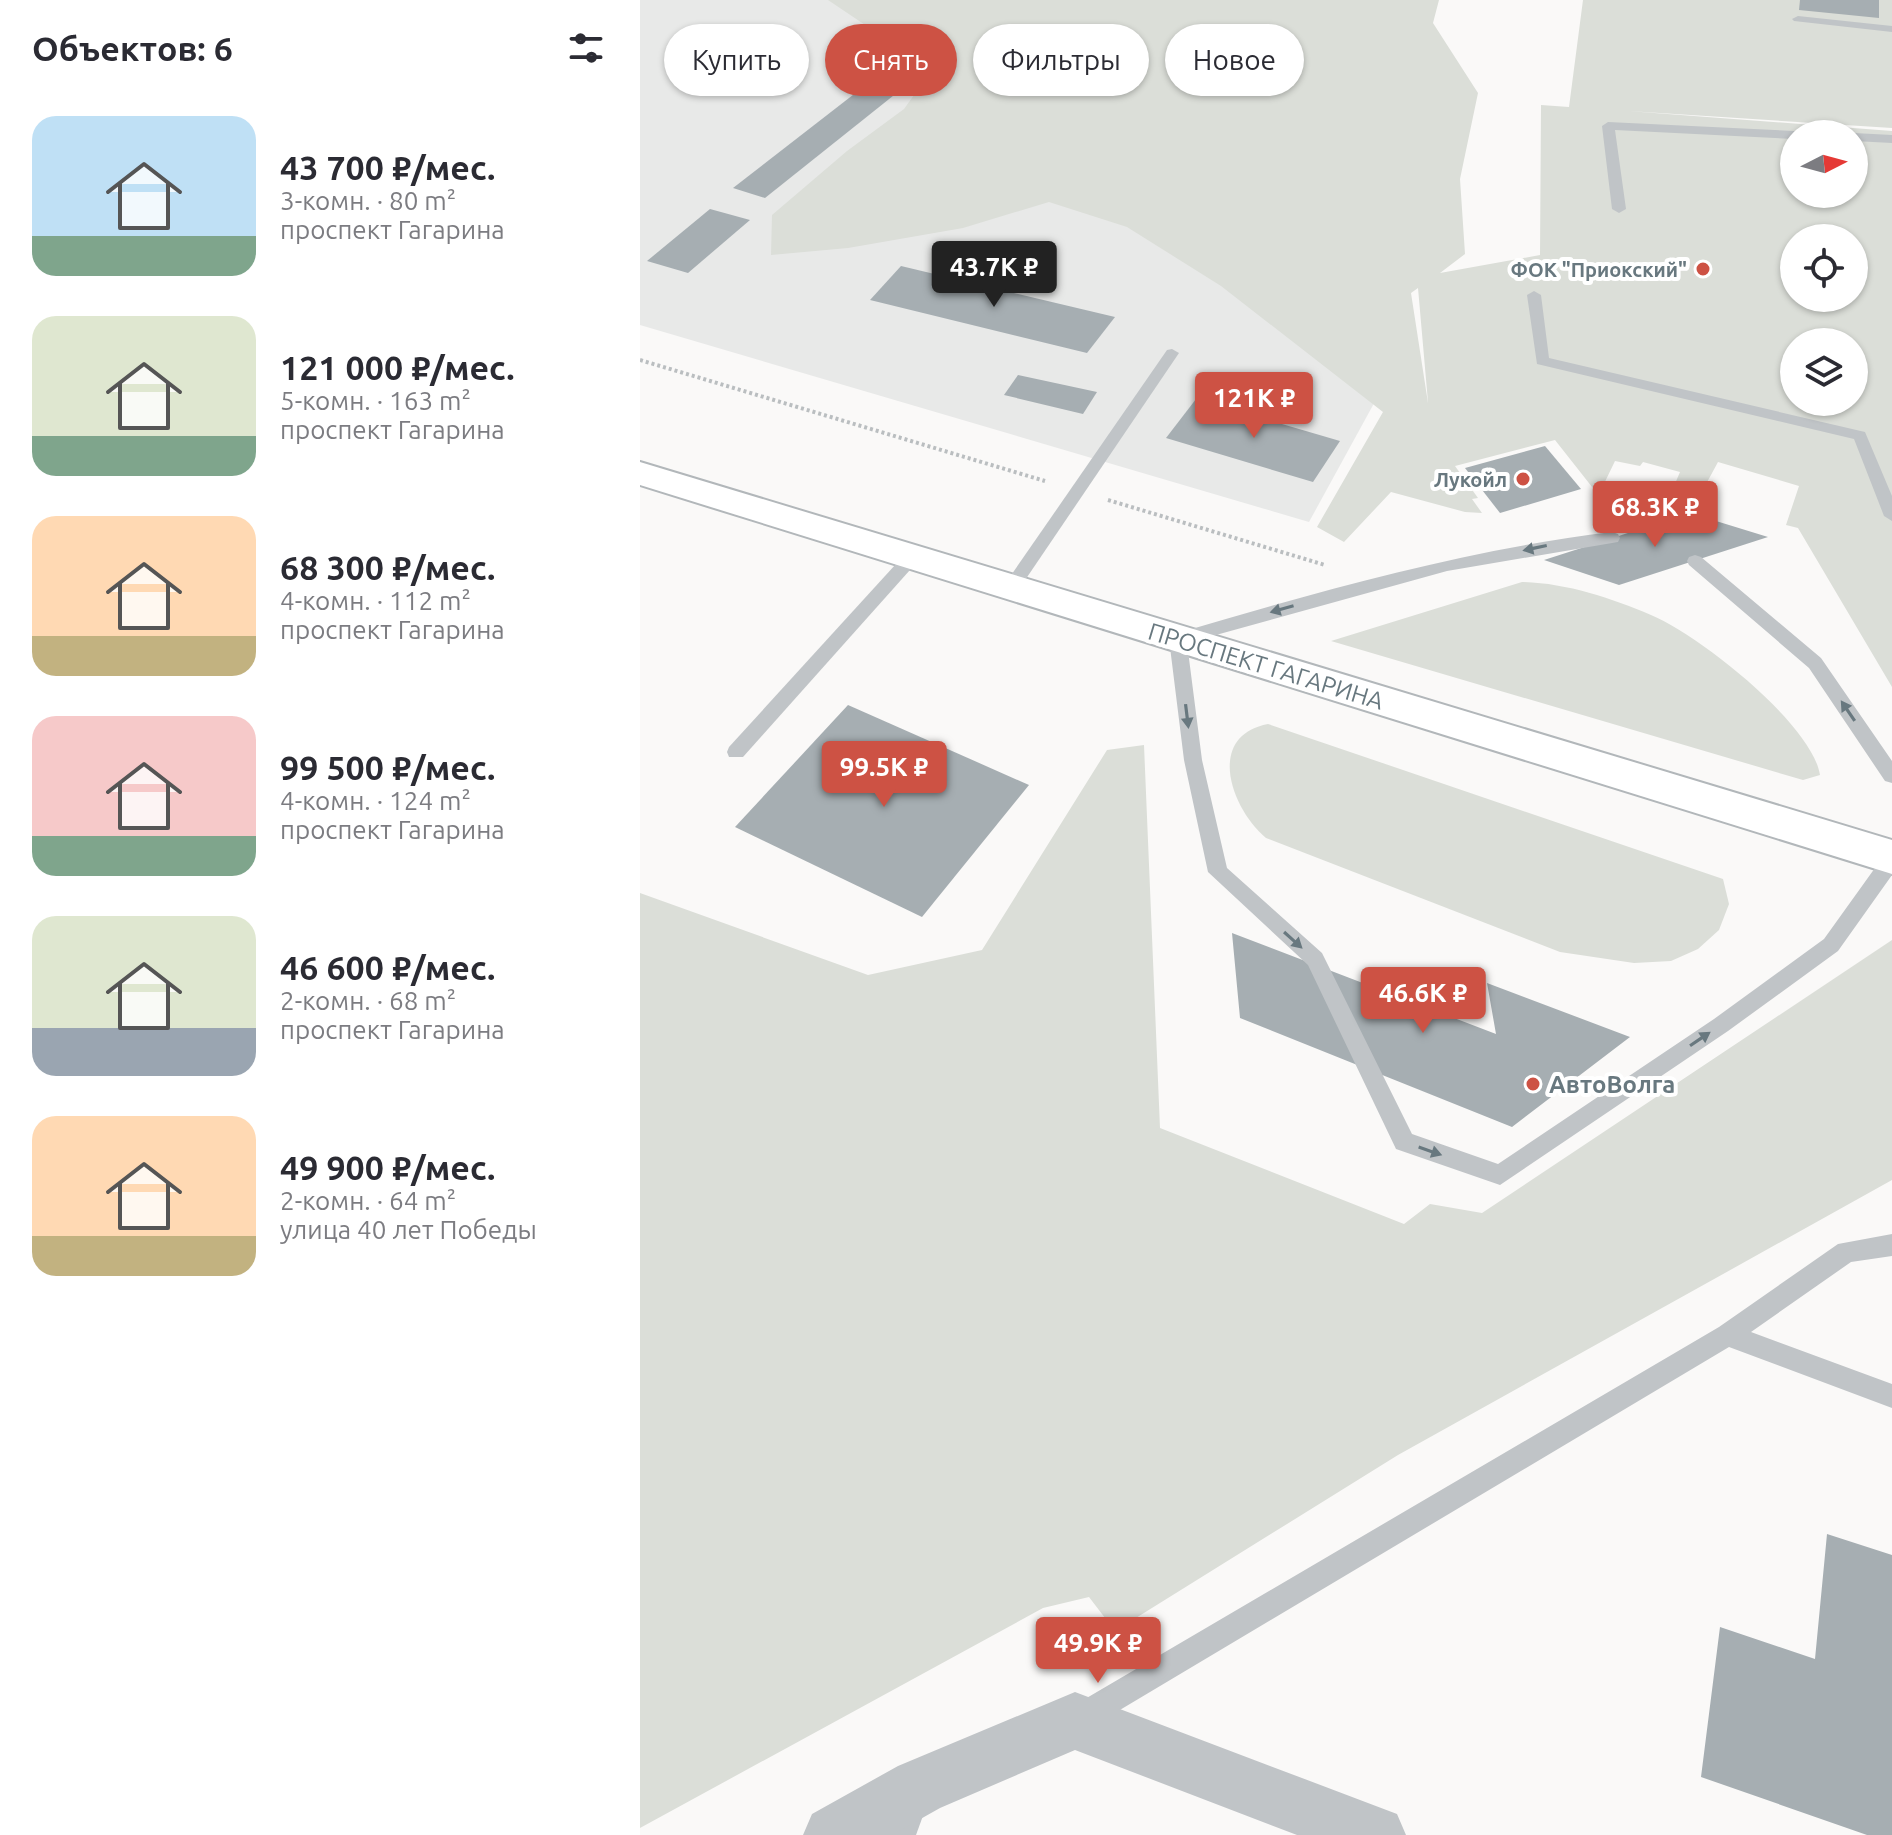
<!DOCTYPE html>
<html lang="ru">
<meta charset="utf-8">
<style>
:root{--surface:#fff;--page:#f2f2f3;--text:#2b2b33;--muted:#7c7c81;--accent:#cd5244}
body{margin:0;font-family:Ubuntu,sans-serif;background:var(--page);color:var(--text);height:100vh;display:flex;flex-direction:column;font-size:30px;white-space:nowrap}
*{box-sizing:border-box;margin:0}
p{font-size:26px;color:var(--muted)}
.icon{flex:none;width:44px;height:44px;fill:none;stroke:currentColor;stroke-width:2;stroke-linecap:round;stroke-linejoin:round}
.map{position:relative;flex:1;overflow:hidden}
.side{display:flex;flex-direction:column;background:var(--surface);width:640px}
.side>*{flex:none}
.banner{position:absolute;left:24px;top:24px;width:760px;height:72px;display:flex;gap:16px}
.needle{width:52px;rotate:84deg}
.buttons{position:absolute;left:1140px;top:120px;display:grid;gap:16px}
.buttons a{display:grid;place-items:center;width:88px;height:88px;border-radius:50%;background:var(--surface);box-shadow:0 2px 6px #0004;font-size:40px}
.price{position:absolute;translate:-50% -68px;padding:0 18px;border-radius:8px;background:var(--accent);color:#fff;font-size:26px;line-height:52px;filter:drop-shadow(0 2px 4px #0008)}
.price::after{content:'';position:absolute;left:50%;top:48px;width:24px;height:18px;margin-left:-12px;background:inherit;clip-path:polygon(0 0,100% 0,50% 100%)}
.price.selected{background:#222;color:#fff}
ul{padding:0;list-style:none}
li{display:flex;align-items:center;gap:24px;height:200px;padding:0 32px}
li span{display:grid;place-items:center;flex:none;width:224px;height:160px;border-radius:24px;color:#555}
li>.icon{margin-inline-start:auto}
span .icon{width:96px;height:96px;fill:#fffc;stroke-width:1}
li b{font-size:34px}
h2{display:flex;justify-content:space-between;align-items:center;height:96px;padding:0 32px;font-size:34px}
.pill{padding:0 28px;border-radius:36px;background:var(--surface);box-shadow:0 2px 6px #0004;font-size:28px;line-height:72px}
.pill.selected{background:var(--accent);color:#fff}
main{display:flex;flex:1;min-height:0}
.map>svg:first-child{display:block}
.built{fill:#e8e9e8}
.green{fill:#dbded8;fill-rule:evenodd}
.building{fill:#a6aeb2}
.lines{fill:none;stroke-linecap:round;stroke-linejoin:round}
.primary-casing{stroke:#b2b7ba;stroke-width:4}
.path{stroke:#babec0;stroke-width:4;stroke-dasharray:3 3;stroke-linecap:butt}
.service{fill:#c0c4c7;fill-rule:evenodd}
.minor{fill:#c0c4c7;fill-rule:evenodd}
.primary{fill:#fff;fill-rule:evenodd}
.oneway{fill:#68787f}
.poi-dot{fill:#cd5244;stroke:#fff;stroke-width:3}
.labels{text-anchor:middle;dominant-baseline:central;stroke-width:8;stroke-linejoin:round;paint-order:stroke}
.far-poi-label{font-size:20px;font-weight:bold;fill:#68787f;stroke:#fff;text-anchor:end}
.street-label{font-size:24px;fill:#68787f;stroke:#fff}
.poi-label{font-size:24px;font-weight:bold;fill:#68787f;stroke:#fff;text-anchor:start}
</style>
<main>
<section class="side">
<h2>Объектов: 6<svg class="icon" aria-label="filters" viewBox="0 0 24 24"><path d="M4 7h16M4 17h16"/><circle cx="9" cy="7" r="2"/><circle cx="15" cy="17" r="2"/></svg></h2>
<ul>
<li><span style="background:linear-gradient(#bfe0f5 75%,#7fa58c 0)"><svg class="icon" aria-label="home" viewBox="0 0 24 24"><path d="M3 11l9-7 9 7M6 9v11h12V9"/></svg></span><div><b>43 700 ₽/мес.</b><p>3-комн. · 80 m²</p><p>проспект Гагарина</p></div></li>
<li><span style="background:linear-gradient(#dfe7d0 75%,#7fa58c 0)"><svg class="icon" aria-label="home" viewBox="0 0 24 24"><path d="M3 11l9-7 9 7M6 9v11h12V9"/></svg></span><div><b>121 000 ₽/мес.</b><p>5-комн. · 163 m²</p><p>проспект Гагарина</p></div></li>
<li><span style="background:linear-gradient(#ffd9b3 75%,#c2b280 0)"><svg class="icon" aria-label="home" viewBox="0 0 24 24"><path d="M3 11l9-7 9 7M6 9v11h12V9"/></svg></span><div><b>68 300 ₽/мес.</b><p>4-комн. · 112 m²</p><p>проспект Гагарина</p></div></li>
<li><span style="background:linear-gradient(#f6c9c9 75%,#7fa58c 0)"><svg class="icon" aria-label="home" viewBox="0 0 24 24"><path d="M3 11l9-7 9 7M6 9v11h12V9"/></svg></span><div><b>99 500 ₽/мес.</b><p>4-комн. · 124 m²</p><p>проспект Гагарина</p></div></li>
<li><span style="background:linear-gradient(#dfe7d0 70%,#9aa5b1 0)"><svg class="icon" aria-label="home" viewBox="0 0 24 24"><path d="M3 11l9-7 9 7M6 9v11h12V9"/></svg></span><div><b>46 600 ₽/мес.</b><p>2-комн. · 68 m²</p><p>проспект Гагарина</p></div></li>
<li><span style="background:linear-gradient(#ffd9b3 75%,#c2b280 0)"><svg class="icon" aria-label="home" viewBox="0 0 24 24"><path d="M3 11l9-7 9 7M6 9v11h12V9"/></svg></span><div><b>49 900 ₽/мес.</b><p>2-комн. · 64 m²</p><p>улица 40 лет Победы</p></div></li>
</ul>
</section>
<div class="map">
<svg width="1252" height="1835" viewBox="0 0 1252 1835">
<rect width="100%" height="100%" fill="#faf9f8"/>
<polygon class="built" points="0,0 204,0 738,396 669,522 0,325"/>
<g class="green">
<path d="M188,0h611l-6,23 45,70 -18,86 5,75 -25,19 100,-18 1,-150 28,2 14,-107h309v128l-264,-17 264,20v556l-94,-159 -12,-3 13,-39 -81,-24 -13,24 -16,-3 -4,6 -11,-3 6,-14 -37,-10 -3,4 -25,-5 -14,29 -5,2 -41,-52 -100,26 23,32 -6,1 10,14 -17,-1 -74,-20 -47,50 -27,-15 66,-115 -162,-126 -94,-59 -78,-25 -86,26 -115,20 -77,7 1,-40 75,-64 57,-42 28,-39zM1154,134h60v60h-60zM1154,238h60v60h-60zM778,288l10,114v1l-17,-110zM1154,342h60v60h-60z"/>
<path d="M882,582c44,1 89,16 129,33 47,19 161,109 169,160l-17,5 -472,-139z"/>
<path d="M628,724l455,155 6,25 -10,26 -21,19 -27,12 -37,2 -74,-11 -294,-114c-35,-29 -61,-102 2,-114z"/>
<polygon points="504,745 520,1128 764,1224 790,1204 842,1213 1252,940 1252,1180 758,1455 475,1631 449,1597 403,1608 0,1828 0,893 228,975 342,950 467,750"/>
</g>
<g class="building">
<polygon points="1160,0 1239,0 1239,18 1159,10"/>
<polygon points="258,60 288,68 125,198 93,188"/>
<polygon points="70,209 110,220 48,273 7,261"/>
<polygon points="261,266 475,317 447,353 230,300"/>
<polygon points="378,375 457,392 443,414 364,395"/>
<polygon points="556,399 700,441 673,482 526,438"/>
<polygon points="905,446 941,489 860,513 825,468"/>
<polygon points="1050,513 1128,537 979,585 904,560"/>
<polygon points="208,705 389,785 282,917 95,827"/>
<polygon points="592,933 856,1034 847,983 990,1037 872,1127 600,1018"/>
<polygon points="1187,1534 1252,1555 1252,1835 1227,1835 1061,1777 1080,1627 1175,1659"/>
</g>
<g class="lines">
<g class="primary-casing">
<polygon id="primary" points="0,462 1252,840 1252,874 0,485"/>
</g>
<g class="path">
<polyline points="0,360 405,481"/>
<polyline points="468,500 685,565"/>
</g>
<g class="service">
<polygon points="1158,16 1252,26 1252,32 1154,21 1152,19"/>
<polygon points="968,122 1154,131 1160,134 1154,134 1154,139 975,130 986,209 979,213 972,209 962,126"/>
<polygon points="1214,133 1252,135 1252,143 1214,141 1214,134 1211,134"/>
<polygon points="894,291 901,295 909,358 1225,432 1252,496 1252,521 1244,516 1214,439 897,364 887,295"/>
<polygon points="532,349 539,353 377,592 365,592 363,588 365,584 527,350"/>
<path d="M972,532l6,2 2,4 -2,4 -171,29 -260,72 15,117 25,108 95,85 90,181 86,30 216,-145 110,-80 61,-85 7,-2v23l-54,76 -110,80 -228,154 -104,-36 -88,-184 -100,-93 -24,-112 -15,-121 9,-6c143,-42 285,-83 434,-101z"/>
<polygon points="272,551 278,553 280,557 278,561 103,757 89,757 87,752 89,747 266,553"/>
<polygon points="1055,555 1061,557 1181,658 1252,761 1252,783 1245,781 1169,668 1049,565 1047,561 1049,557"/>
<polygon points="1252,1234 1252,1256 1211,1262 1111,1332 1252,1384 1252,1408 1089,1347 453,1726 443,1730 433,1726 429,1716 433,1706 1079,1327 1198,1244"/>
<polygon points="274,1788 284,1792 288,1802 276,1835 248,1835 264,1792"/>
</g>
<polygon class="minor" points="435,1692 757,1814 766,1835 657,1835 435,1750 300,1808 252,1835 163,1835 172,1814 258,1766"/>
<use href="#primary" class="primary"/>
</g>
<defs><path id="oneway-solid" d="M-6-.8H1V-3.2L6.5 0L1 3.2V.8H-6Z" transform="scale(2)"/></defs>
<g class="oneway">
<use href="#oneway-solid" transform="translate(895 548) rotate(168)"/>
<use href="#oneway-solid" transform="translate(642 609) rotate(164)"/>
<use href="#oneway-solid" transform="translate(1208 711) rotate(-124)"/>
<use href="#oneway-solid" transform="translate(547 716) rotate(83)"/>
<use href="#oneway-solid" transform="translate(653 940) rotate(42)"/>
<use href="#oneway-solid" transform="translate(1060 1039) rotate(-34)"/>
<use href="#oneway-solid" transform="translate(790 1151) rotate(19)"/>
</g>
<g class="poi-dot">
<circle cx="1063" cy="269" r="8"/>
<circle cx="883" cy="479" r="8"/>
<circle cx="893" cy="1084" r="8"/>
</g>
<g class="labels">
<g class="far-poi-label">
<text x="1047" y="269">ФОК "Приокский"</text>
<text x="867" y="479">Лукойл</text>
</g>
<g class="street-label">
<text transform="translate(626 666) rotate(17)">ПРОСПЕКТ ГАГАРИНА</text>
</g>
<g class="poi-label">
<text x="909" y="1084">АвтоВолга</text>
</g>
</g>
</svg>
<div class="buttons">
<a><svg class="needle" viewBox="-14 -14 28 28"><path d="M0-13l5 13h-10z" fill="#e53935"/><path d="M0 13l5-13h-10z" fill="#7c7c81"/></svg></a>
<a><svg class="icon" aria-label="locate" viewBox="0 0 24 24"><circle cx="12" cy="12" r="6"/><path d="M12 2v4M12 18v4M2 12h4M18 12h4"/></svg></a>
<a><svg class="icon" aria-label="layers" viewBox="0 0 24 24"><path d="M12 4l9 5-9 5-9-5zM3 14l9 5 9-5"/></svg></a>
</div>
<b class="price selected" style="left:354px;top:309px">43.7K ₽</b>
<b class="price" style="left:614px;top:440px">121K ₽</b>
<b class="price" style="left:1015px;top:549px">68.3K ₽</b>
<b class="price" style="left:244px;top:809px">99.5K ₽</b>
<b class="price" style="left:783px;top:1035px">46.6K ₽</b>
<b class="price" style="left:458px;top:1685px">49.9K ₽</b>
<div class="banner">
<a class="pill">Купить</a>
<a class="pill selected">Снять</a>
<a class="pill">Фильтры</a>
<a class="pill">Новое</a>
</div>
</div>
</main>
